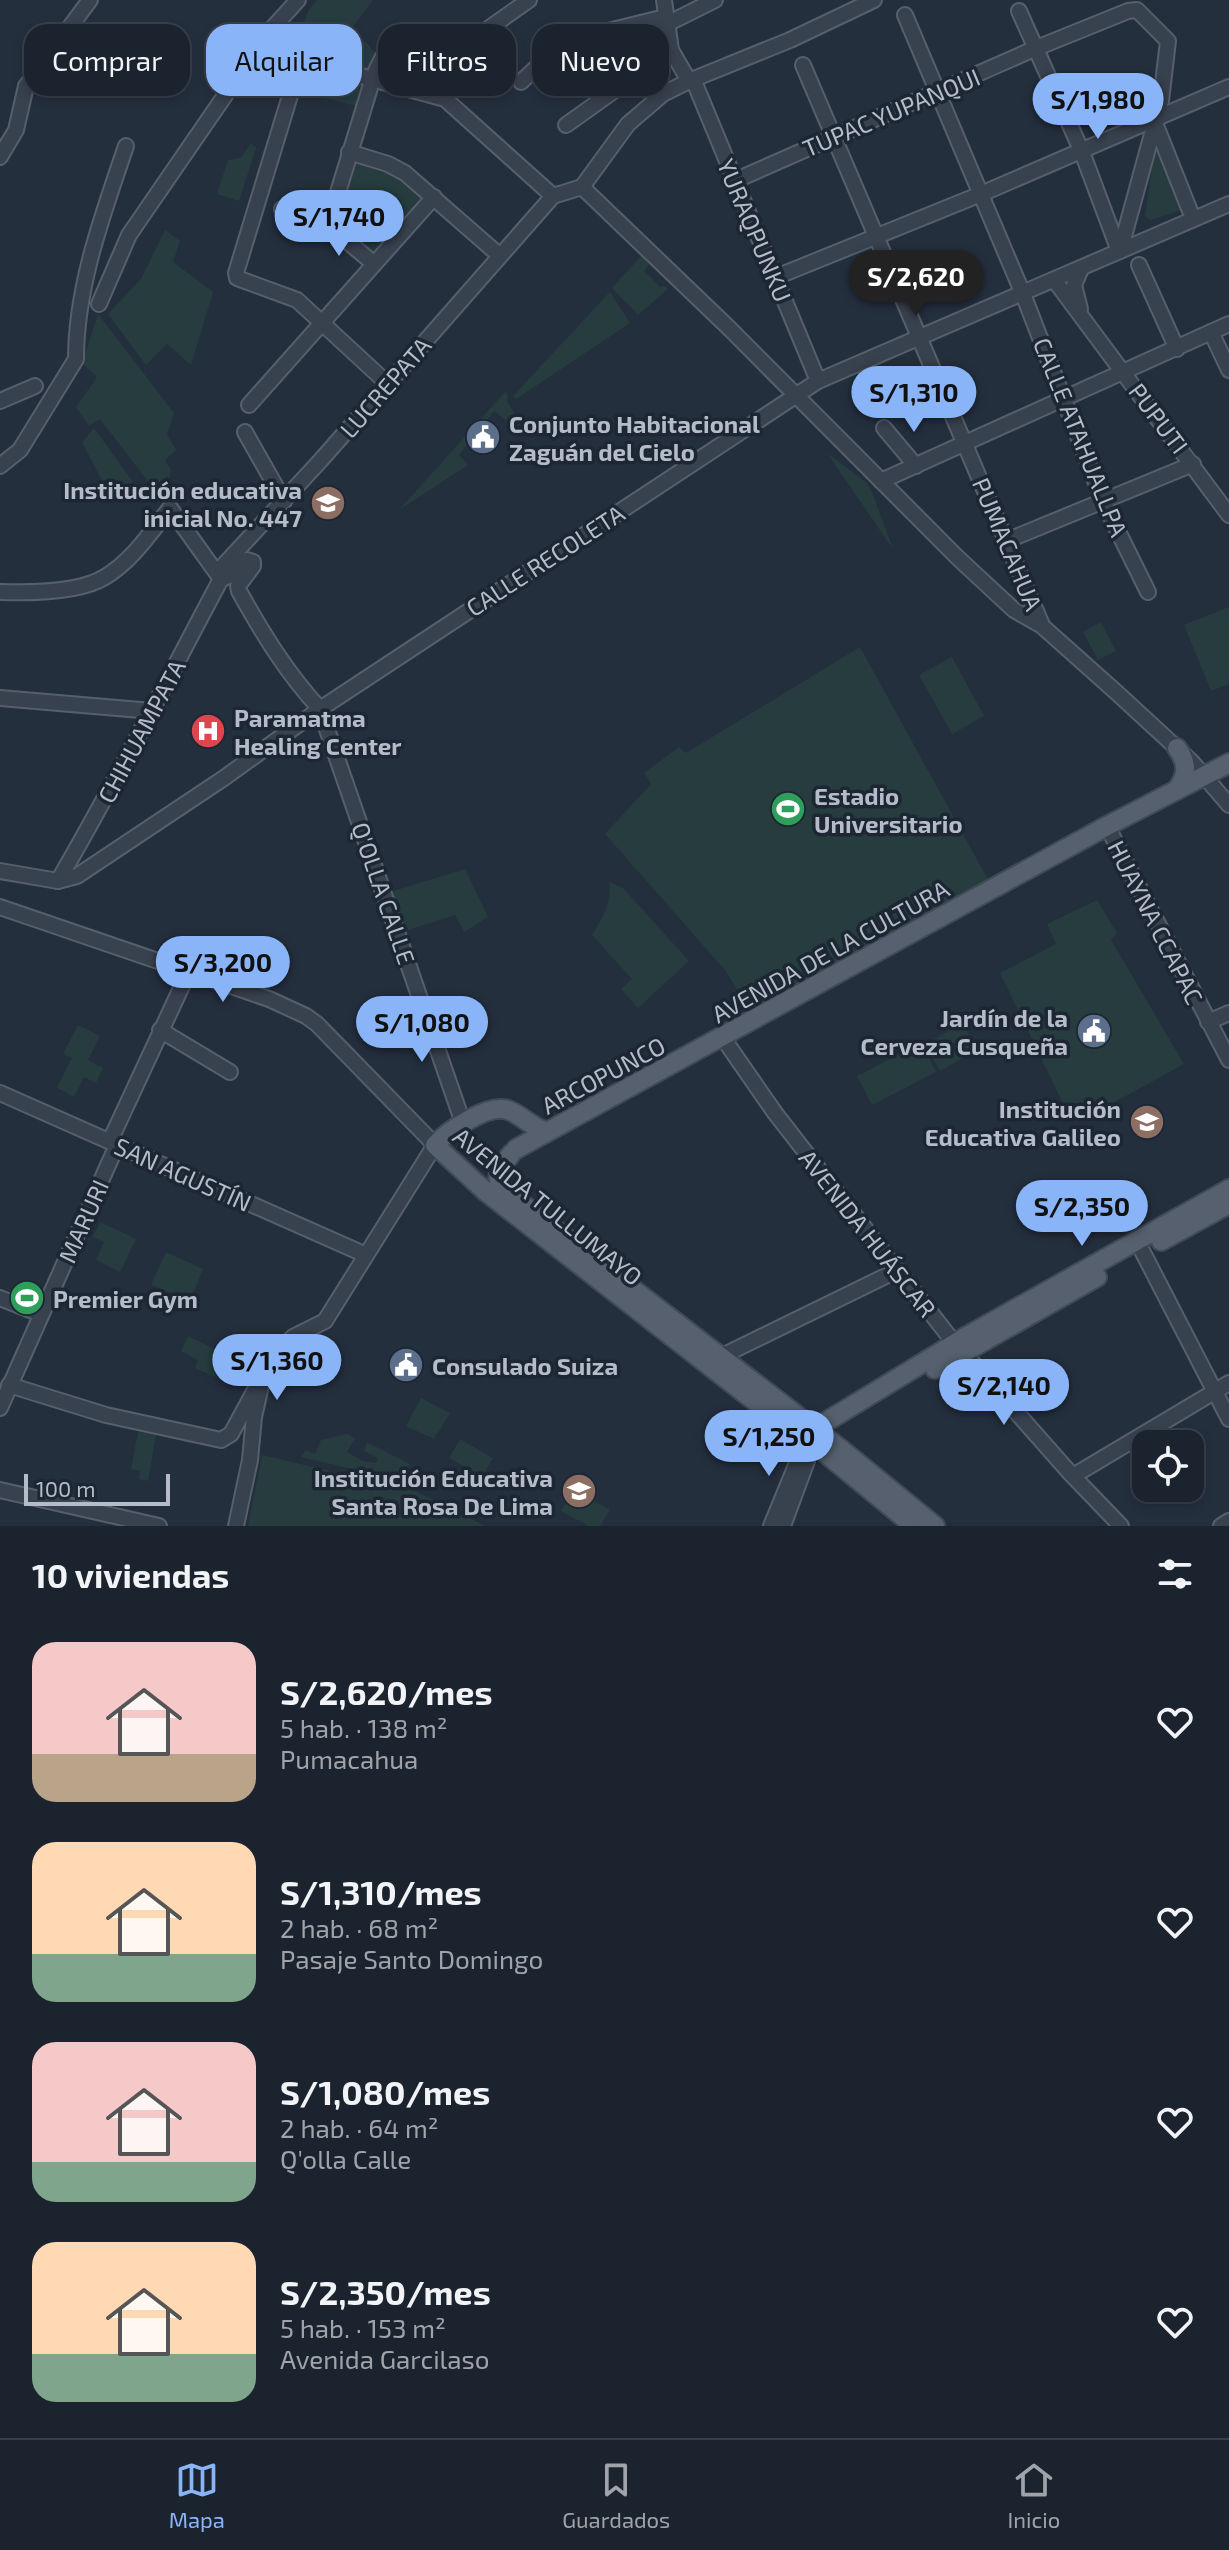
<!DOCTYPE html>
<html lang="es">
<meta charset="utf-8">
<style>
:root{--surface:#1b232e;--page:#282f3a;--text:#f1f3f6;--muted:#a0a4aa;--line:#39404a;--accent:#8ab4f8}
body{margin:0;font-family:"Exo 2",sans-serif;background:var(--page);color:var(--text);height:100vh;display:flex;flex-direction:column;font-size:30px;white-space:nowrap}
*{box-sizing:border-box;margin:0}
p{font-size:26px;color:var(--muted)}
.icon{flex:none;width:44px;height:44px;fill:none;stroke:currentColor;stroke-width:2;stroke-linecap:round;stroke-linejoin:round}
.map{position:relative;height:1526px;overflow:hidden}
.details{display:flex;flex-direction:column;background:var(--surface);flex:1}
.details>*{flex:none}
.guide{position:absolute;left:24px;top:24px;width:800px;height:72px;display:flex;gap:16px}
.fabs{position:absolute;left:1132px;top:1430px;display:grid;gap:16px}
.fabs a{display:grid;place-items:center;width:72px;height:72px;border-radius:16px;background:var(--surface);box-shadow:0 4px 12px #0003,0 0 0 2px var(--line);font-size:40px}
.scale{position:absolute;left:24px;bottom:20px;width:146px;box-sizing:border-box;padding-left:8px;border:4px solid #b4bcc9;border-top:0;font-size:22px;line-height:28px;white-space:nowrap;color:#b4bcc9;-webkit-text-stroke:6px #1d2633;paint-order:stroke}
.price{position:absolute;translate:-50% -68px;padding:0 18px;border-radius:28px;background:var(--accent);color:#111;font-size:26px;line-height:52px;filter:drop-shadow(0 2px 4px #0008)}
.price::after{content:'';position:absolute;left:50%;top:48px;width:24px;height:18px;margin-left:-12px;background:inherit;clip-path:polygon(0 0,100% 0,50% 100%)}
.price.selected{background:#222;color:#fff}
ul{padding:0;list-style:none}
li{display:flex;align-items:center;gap:24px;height:200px;padding:0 32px}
li span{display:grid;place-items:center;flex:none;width:224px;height:160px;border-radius:24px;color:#555}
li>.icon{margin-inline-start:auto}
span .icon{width:96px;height:96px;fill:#fffc;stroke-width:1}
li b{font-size:34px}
h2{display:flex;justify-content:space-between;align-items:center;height:96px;padding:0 32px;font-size:34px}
.chip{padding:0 28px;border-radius:24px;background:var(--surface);box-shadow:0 4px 12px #0003,0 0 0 2px var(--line);font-size:28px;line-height:72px}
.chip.selected{background:var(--accent);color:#111}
.tabs{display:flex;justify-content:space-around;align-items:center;height:112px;border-top:2px solid var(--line);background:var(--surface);font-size:22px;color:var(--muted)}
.tabs a{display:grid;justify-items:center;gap:4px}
.tabs .selected{color:var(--accent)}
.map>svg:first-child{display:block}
.green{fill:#263c3f}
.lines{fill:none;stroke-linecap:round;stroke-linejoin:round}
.minor-casing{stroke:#565f6c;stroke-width:18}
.major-casing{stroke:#414a57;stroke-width:22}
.minor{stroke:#38414e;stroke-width:14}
.major{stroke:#56606e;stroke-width:18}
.labels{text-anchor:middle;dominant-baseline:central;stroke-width:7;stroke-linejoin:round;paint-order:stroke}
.street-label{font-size:24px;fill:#b4bcc9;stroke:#1d2633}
.poi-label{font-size:24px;font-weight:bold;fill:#b4bcc9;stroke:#1d2633;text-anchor:start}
</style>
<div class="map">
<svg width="1229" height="1526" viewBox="0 0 1229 1526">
<rect width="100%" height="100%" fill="#242f3e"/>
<g class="green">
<path d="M317,0h56l-21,28 24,25 -7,17 -70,-20c3,-18 4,-37 18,-50z"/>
<polygon points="388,59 434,73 446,86 441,90 379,74"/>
<polygon points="323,70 366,81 357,106 295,91 302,80"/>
<polygon points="251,143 256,148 239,201 217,194 228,160 241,158"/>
<polygon points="1155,145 1184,209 1151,220 1145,217"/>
<polygon points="355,158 399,171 424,197 372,255 333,223"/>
<polygon points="165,230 180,241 173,262 213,292 191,365 167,344 146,365 108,314 141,279"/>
<polygon points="642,255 649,265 644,271 660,287 665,286 668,289 638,315 612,288"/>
<polygon points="610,292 630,323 516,399 513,396"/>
<polygon points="98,314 174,413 167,434 176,450 165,460 171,470 163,501 100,419 89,426 76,407 97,377 82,363"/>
<polygon points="895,377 912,403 872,420 857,392"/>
<polygon points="505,392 508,395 507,402 518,418 504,425 507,421 494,411 459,455 468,465 399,510"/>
<polygon points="94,428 133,482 112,500 82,442"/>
<polygon points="827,453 867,483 872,492 893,549"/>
<polygon points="1229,607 1229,684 1211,691 1184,625"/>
<polygon points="1101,622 1116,651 1098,660 1083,632"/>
<polygon points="860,647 991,885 752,1013 725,970 605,834 651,784 644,773 679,747 686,753"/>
<polygon points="952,657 984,716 952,734 919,675"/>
<polygon points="465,869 488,917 464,932 455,915 402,932 387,893"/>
<path d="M609,882l14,6 66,73 -51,47 -17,-19 11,-10 -40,-44c11,-17 20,-32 17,-53z"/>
<polygon points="1097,900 1117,933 1111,940 1184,1064 1102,1109 1098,1103 1070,1118 1000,973 1056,944 1047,924"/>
<polygon points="963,1023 977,1050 940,1071 925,1044"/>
<polygon points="78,1025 100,1036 88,1060 103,1068 96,1083 84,1077 74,1097 57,1088 72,1058 63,1054"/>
<polygon points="921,1043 936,1072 872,1105 857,1076"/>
<polygon points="100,1222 136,1239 120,1272 96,1260 104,1242 93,1237"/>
<polygon points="166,1252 203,1269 190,1301 151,1285"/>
<polygon points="188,1336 241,1362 230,1384 195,1368 198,1360 181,1351"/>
<polygon points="421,1398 450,1413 434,1439 406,1426"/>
<polygon points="138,1432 156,1435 148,1481 139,1479 140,1471 131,1469"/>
<polygon points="347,1434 355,1438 347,1452 363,1461 376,1463 378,1458 364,1451 367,1442 410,1464 404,1475 418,1484 417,1492 485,1526 248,1526 262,1455 411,1490 391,1479 393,1469 386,1477 301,1457 306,1450 315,1454 321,1440"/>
<polygon points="460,1439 493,1458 482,1477 449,1458"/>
<polygon points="573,1489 610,1510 600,1526 589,1526 561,1511"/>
</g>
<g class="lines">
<g class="minor-casing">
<g id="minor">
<polyline points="664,0 671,50 689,81"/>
<polyline points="1019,11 1082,152 1119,251"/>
<polyline points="905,15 1023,294 1103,501 1148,592"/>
<polyline points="665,25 715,0"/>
<polyline points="803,65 1042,625"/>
<polyline points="693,79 818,381"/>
<polyline points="521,82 559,46 572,40 665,17"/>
<polyline points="1155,123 1190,211"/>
<polyline points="566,125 671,50"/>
<polyline points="349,152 388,164 405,173 499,255"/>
<polyline points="0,157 16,130 26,86 90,0"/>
<polyline points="734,181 1034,49 1128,11 1137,10 1168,41 1161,101 1120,251"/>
<polyline points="582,187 729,328 958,558 1014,610 1042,626 1116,692 1192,762 1229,805"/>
<polyline points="282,209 328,225 373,263"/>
<path d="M328,225l45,-147c7,-18 22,-48 46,-46 17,2 31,13 49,11l61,-43"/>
<polyline points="1139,265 1177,349"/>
<polyline points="776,277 981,194 1229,87"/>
<polyline points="1055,281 1229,515"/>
<polyline points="99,304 129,235 268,33 298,0"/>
<polyline points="1080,309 1074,285 1081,269"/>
<polyline points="1211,332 1229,370"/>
<polyline points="388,384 297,300 237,278 236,273 296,76 304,70 321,65 445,99 553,196"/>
<polyline points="0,401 35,386"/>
<polyline points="249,405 434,197"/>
<polyline points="884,428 916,466"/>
<polyline points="245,432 284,501"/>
<path d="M0,466l20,-16 56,-91c0,-73 27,-145 50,-213"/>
<polyline points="881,481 1229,324"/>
<polyline points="1006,541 1193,464"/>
<path d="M221,579l11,-4 15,-15 6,2v4l-15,20 1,5c24,43 47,81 81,118l143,414"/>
<path d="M0,592c30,1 79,1 105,-15 27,-16 46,-45 65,-69l51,71"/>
<polyline points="0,698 152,711"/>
<polyline points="1107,826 1229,1060"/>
<polyline points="0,871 58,881 77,876 224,778 320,709 818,381 1229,204"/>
<path d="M58,881c58,-99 109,-201 163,-302l1,-12 99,-107 232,-264 29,-9 46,-63 35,-30 26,-13 101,-41 84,-40"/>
<polyline points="0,907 269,999 306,1016 317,1024 435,1145 325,1321 293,1337 280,1350 263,1377 254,1417 250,1460 236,1526"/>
<polyline points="1208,1022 1229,1013"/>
<polyline points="160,1030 230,1072"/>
<polyline points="723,1038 775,1113 948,1335 1070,1473 1121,1526"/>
<polyline points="0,1093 366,1255"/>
<polyline points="110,1141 188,973"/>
<polyline points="1137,1241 1229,1419"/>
<polyline points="0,1298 40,1314"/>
<polyline points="720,1357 898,1270"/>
<polyline points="9,1385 106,1415 221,1440 231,1434 256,1388"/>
<polyline points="0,1408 117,1145"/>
<polyline points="1073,1476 1229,1383"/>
<polyline points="0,1490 159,1526"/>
<polyline points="771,1526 806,1441"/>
<polyline points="783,1526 807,1461"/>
<polyline points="1221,1526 1229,1521"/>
</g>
</g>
<g class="major-casing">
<g id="major">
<path d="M1177,789c11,-14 11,-26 0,-41"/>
<path d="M547,1132c-15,-4 -25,-17 -39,-22 -20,-7 -60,21 -73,35l50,46 317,247 22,14 90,74"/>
<polyline points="516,1149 1107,826 1229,763"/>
<path d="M511,1154c-9,12 -19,23 -7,36l338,260 93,76"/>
<polyline points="1161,1241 1229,1204"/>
<polyline points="935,1369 1097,1277"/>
<polyline points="809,1437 819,1426 967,1336 1229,1189"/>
</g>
</g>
<use href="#minor" class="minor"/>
<use href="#major" class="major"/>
</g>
<defs>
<g id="civic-disc" transform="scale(1.8)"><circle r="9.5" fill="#5c6f8a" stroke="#1d2633"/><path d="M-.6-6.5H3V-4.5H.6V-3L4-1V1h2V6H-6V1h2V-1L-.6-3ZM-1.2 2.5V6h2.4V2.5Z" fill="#fff"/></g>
<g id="school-disc" transform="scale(1.8)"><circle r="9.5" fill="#8d6e63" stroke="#1d2633"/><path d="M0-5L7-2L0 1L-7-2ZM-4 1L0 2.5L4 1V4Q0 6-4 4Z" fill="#fff"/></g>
<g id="hospital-disc" transform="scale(1.8)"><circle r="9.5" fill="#e0444e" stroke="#1d2633"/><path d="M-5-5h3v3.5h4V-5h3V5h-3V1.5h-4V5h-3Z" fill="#fff"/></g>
<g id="stadium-disc" transform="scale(1.8)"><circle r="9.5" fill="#2e9e5b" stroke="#1d2633"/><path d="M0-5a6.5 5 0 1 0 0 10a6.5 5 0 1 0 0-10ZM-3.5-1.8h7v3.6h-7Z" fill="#fff"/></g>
</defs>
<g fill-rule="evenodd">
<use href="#civic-disc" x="483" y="437"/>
<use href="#school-disc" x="328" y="503"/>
<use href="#hospital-disc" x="208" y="731"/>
<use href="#stadium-disc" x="788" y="809"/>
<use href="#civic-disc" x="1094" y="1031"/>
<use href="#school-disc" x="1147" y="1122"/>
<use href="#stadium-disc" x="27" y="1298"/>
<use href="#civic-disc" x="406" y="1365"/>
<use href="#school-disc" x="579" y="1491"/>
</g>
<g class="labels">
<g class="street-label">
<text transform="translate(891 112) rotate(-23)">TUPAC YUPANQUI</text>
<text transform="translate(755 230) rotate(67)">YURAQPUNKU</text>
<text transform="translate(385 387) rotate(-49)">LUCREPATA</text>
<text transform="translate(1159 418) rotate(53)">PUPUTI</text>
<text transform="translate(1081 437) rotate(68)">CALLE ATAHUALLPA</text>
<text transform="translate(1008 544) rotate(67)">PUMACAHUA</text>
<text transform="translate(545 560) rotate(-33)">CALLE RECOLETA</text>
<text transform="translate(141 731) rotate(-62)">CHIHUAMPATA</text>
<text transform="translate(384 893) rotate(71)">Q'OLLA CALLE</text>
<text transform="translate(1156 922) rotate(63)">HUAYNA CCAPAC</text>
<text transform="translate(830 951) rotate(-29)">AVENIDA DE LA CULTURA</text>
<text transform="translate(603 1075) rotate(-28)">ARCOPUNCO</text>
<text transform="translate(183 1174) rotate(24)">SAN AGUSTÍN</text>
<text transform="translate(548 1206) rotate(39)">AVENIDA TULLUMAYO</text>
<text transform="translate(83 1221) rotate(-66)">MARURI</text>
<text transform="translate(868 1233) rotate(52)">AVENIDA HUÁSCAR</text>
</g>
<g class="poi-label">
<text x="509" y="423">Conjunto Habitacional<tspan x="509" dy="28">Zaguán del Cielo</tspan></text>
<text x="302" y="489" text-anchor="end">Institución educativa<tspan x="302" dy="28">inicial No. 447</tspan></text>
<text x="234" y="717">Paramatma<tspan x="234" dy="28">Healing Center</tspan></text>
<text x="814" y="795">Estadio<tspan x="814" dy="28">Universitario</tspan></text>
<text x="1068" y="1017" text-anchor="end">Jardín de la<tspan x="1068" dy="28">Cerveza Cusqueña</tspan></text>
<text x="1121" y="1108" text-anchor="end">Institución<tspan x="1121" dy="28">Educativa Galileo</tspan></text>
<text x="53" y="1298">Premier Gym</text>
<text x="432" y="1365">Consulado Suiza</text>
<text x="553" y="1477" text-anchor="end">Institución Educativa<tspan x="553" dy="28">Santa Rosa De Lima</tspan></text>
</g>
</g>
</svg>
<div class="fabs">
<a><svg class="icon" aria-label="locate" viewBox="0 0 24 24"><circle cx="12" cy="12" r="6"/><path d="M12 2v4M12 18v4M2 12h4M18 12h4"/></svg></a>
</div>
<div class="scale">100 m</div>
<b class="price" style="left:1098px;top:141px">S/1,980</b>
<b class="price" style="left:339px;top:258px">S/1,740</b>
<b class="price selected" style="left:916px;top:318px">S/2,620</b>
<b class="price" style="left:914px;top:434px">S/1,310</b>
<b class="price" style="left:223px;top:1004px">S/3,200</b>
<b class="price" style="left:422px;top:1064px">S/1,080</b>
<b class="price" style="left:1082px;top:1248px">S/2,350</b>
<b class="price" style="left:277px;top:1402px">S/1,360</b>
<b class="price" style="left:1004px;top:1427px">S/2,140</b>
<b class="price" style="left:769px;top:1478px">S/1,250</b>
<div class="guide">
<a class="chip">Comprar</a>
<a class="chip selected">Alquilar</a>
<a class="chip">Filtros</a>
<a class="chip">Nuevo</a>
</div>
</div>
<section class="details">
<h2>10 viviendas<svg class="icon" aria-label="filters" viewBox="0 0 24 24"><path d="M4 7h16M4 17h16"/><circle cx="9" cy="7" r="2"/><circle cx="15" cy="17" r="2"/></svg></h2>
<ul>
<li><span style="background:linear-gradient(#f6c9c9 70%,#b9a48a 0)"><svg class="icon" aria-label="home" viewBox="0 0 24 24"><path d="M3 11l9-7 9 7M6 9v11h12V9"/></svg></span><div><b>S/2,620/mes</b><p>5 hab. · 138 m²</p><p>Pumacahua</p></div><svg class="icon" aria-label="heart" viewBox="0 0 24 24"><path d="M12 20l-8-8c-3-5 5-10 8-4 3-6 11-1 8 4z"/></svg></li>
<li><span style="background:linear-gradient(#ffd9b3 70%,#7fa58c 0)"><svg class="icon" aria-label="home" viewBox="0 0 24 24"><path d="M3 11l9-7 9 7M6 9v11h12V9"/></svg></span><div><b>S/1,310/mes</b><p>2 hab. · 68 m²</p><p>Pasaje Santo Domingo</p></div><svg class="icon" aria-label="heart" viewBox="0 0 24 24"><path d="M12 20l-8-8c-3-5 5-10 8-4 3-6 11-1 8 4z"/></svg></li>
<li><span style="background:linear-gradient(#f6c9c9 75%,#7fa58c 0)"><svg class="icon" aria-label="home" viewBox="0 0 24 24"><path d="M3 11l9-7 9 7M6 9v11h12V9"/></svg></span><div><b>S/1,080/mes</b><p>2 hab. · 64 m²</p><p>Q'olla Calle</p></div><svg class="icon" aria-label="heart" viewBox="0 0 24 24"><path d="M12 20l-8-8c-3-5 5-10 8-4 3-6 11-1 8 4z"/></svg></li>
<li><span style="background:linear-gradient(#ffd9b3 70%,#7fa58c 0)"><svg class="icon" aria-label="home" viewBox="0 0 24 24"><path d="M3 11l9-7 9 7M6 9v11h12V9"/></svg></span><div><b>S/2,350/mes</b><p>5 hab. · 153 m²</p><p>Avenida Garcilaso</p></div><svg class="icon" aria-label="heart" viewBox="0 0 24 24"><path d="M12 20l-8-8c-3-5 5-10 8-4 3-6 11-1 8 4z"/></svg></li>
</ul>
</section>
<nav class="tabs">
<a class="selected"><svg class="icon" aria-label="map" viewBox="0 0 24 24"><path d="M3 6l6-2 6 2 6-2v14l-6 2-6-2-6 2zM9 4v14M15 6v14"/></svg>Mapa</a>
<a><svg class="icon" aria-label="saved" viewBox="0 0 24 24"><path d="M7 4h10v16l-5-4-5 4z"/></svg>Guardados</a>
<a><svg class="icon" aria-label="home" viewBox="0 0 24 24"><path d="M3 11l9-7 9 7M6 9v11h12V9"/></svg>Inicio</a>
</nav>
